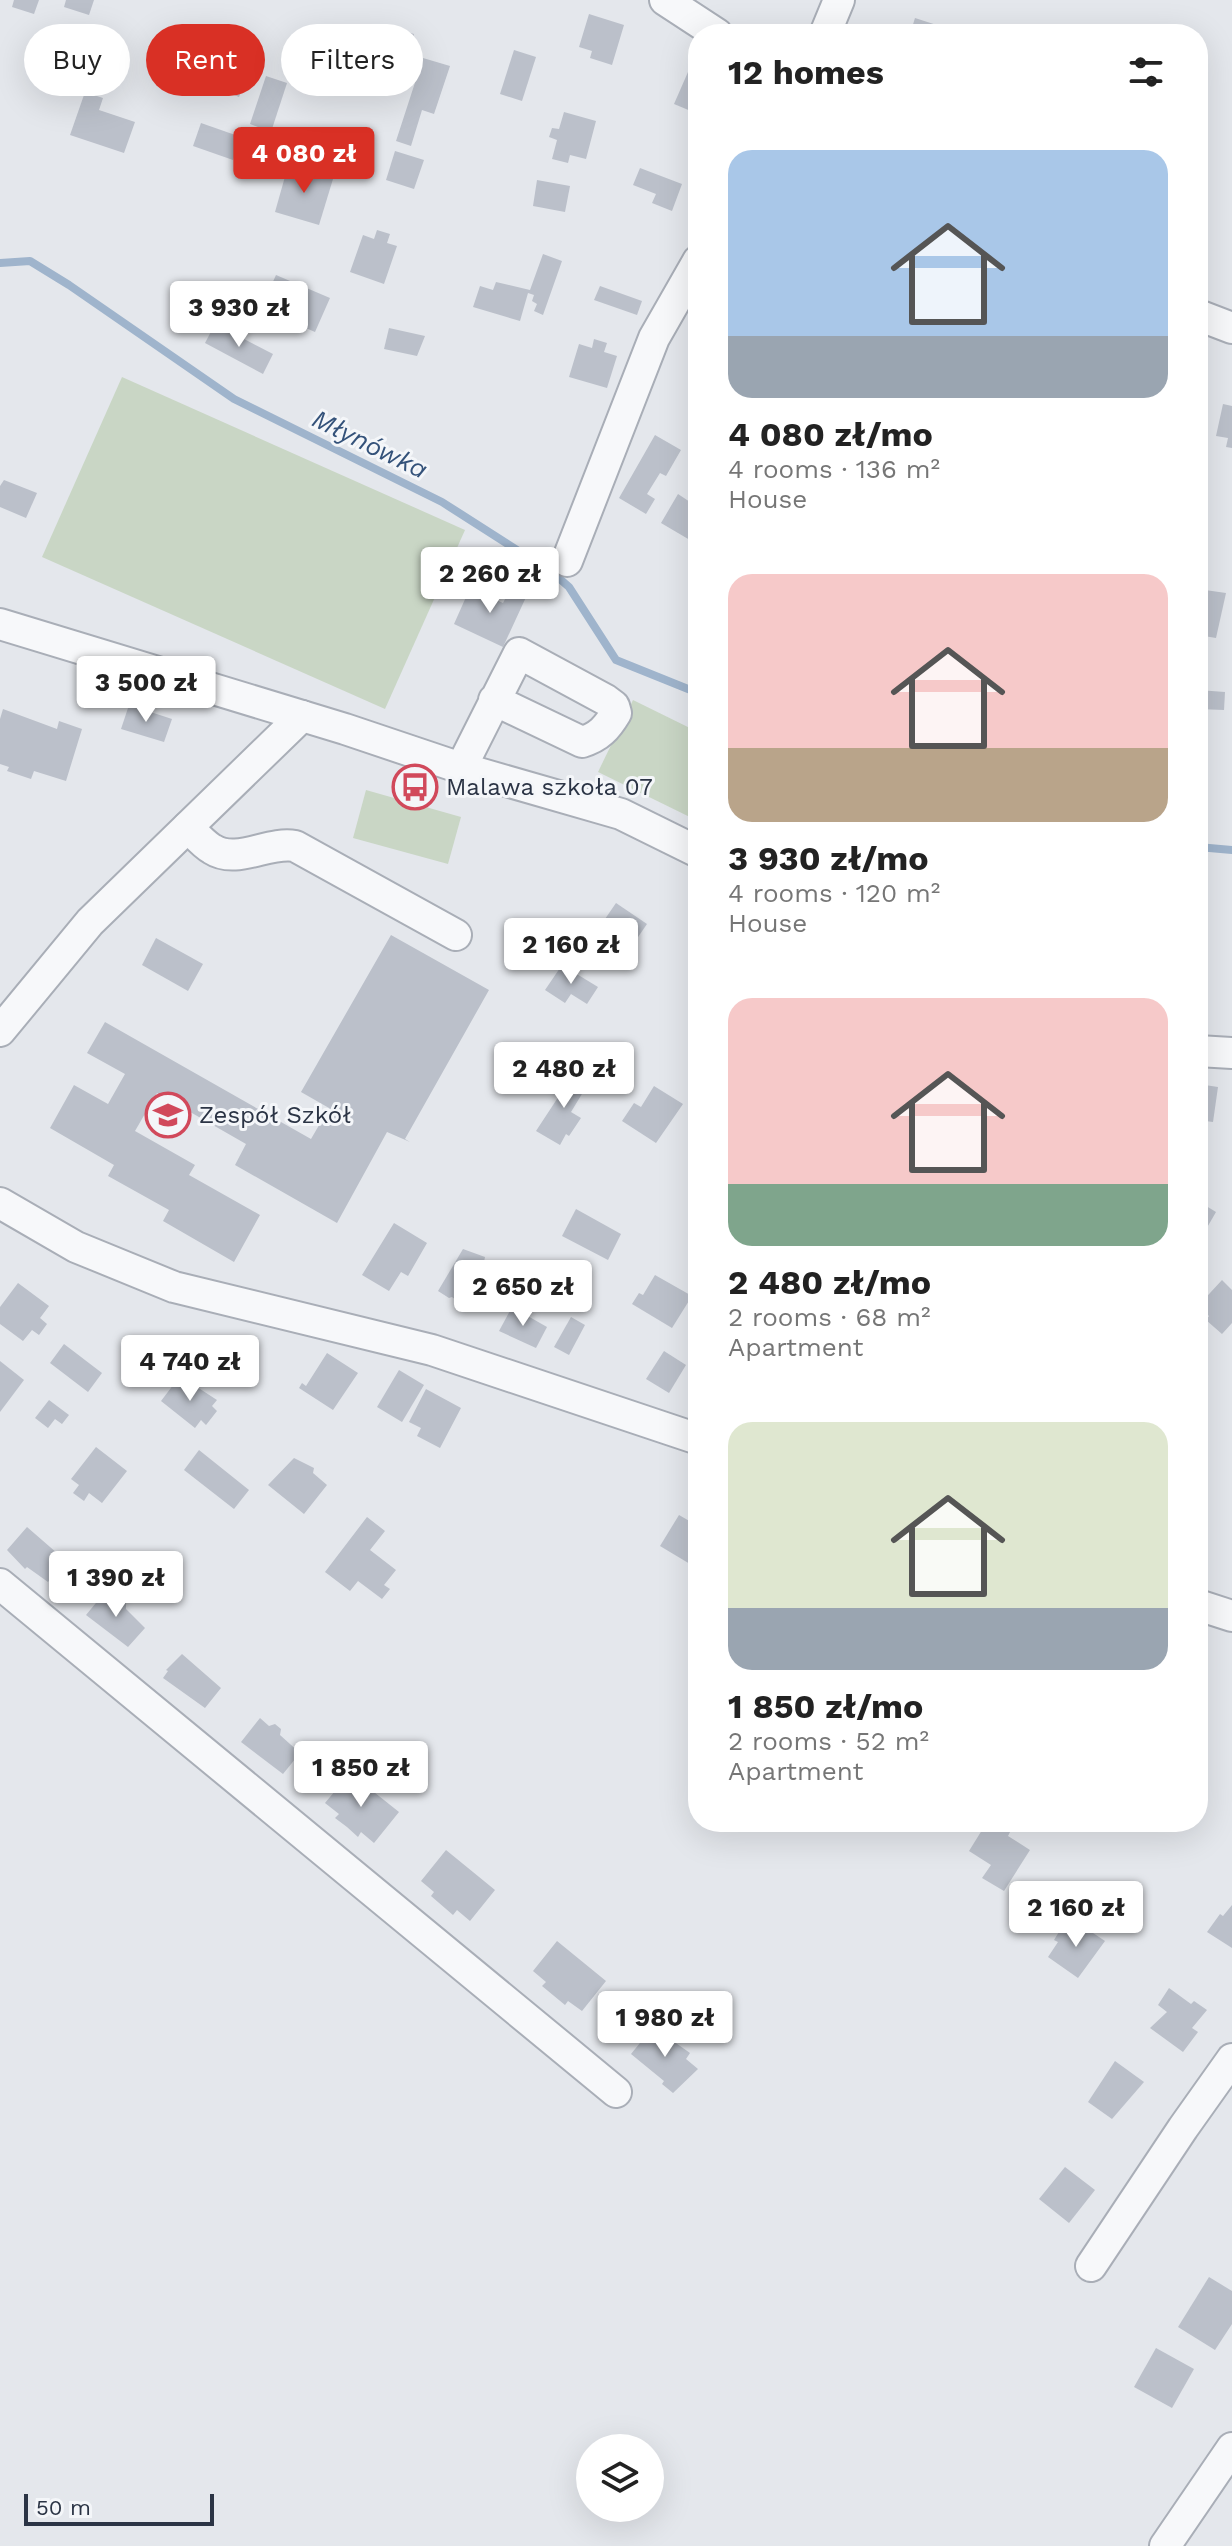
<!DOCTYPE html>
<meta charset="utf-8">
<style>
:root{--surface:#fff;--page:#f6f6f6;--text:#222;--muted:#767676;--accent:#d93025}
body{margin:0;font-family:"Work Sans",sans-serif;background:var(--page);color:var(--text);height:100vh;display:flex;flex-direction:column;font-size:30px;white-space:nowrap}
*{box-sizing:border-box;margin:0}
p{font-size:26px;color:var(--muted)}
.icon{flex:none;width:44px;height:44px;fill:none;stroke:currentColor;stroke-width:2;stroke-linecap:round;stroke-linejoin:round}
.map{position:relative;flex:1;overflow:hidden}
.side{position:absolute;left:688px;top:24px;width:520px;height:1808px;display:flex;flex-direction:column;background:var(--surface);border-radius:32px;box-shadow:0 8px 32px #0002}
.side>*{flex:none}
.banner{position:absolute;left:24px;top:24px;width:544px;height:72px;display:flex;gap:16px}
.fabs{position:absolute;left:576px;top:2434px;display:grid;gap:16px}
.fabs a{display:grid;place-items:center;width:88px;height:88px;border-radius:50%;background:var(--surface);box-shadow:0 8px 32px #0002;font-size:40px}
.scale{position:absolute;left:24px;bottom:20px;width:190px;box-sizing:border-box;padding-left:8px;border:4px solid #2b3445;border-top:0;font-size:22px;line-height:28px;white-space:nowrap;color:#2b3445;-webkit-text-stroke:6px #f4f6f9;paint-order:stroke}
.price{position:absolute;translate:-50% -68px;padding:0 18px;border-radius:8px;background:#fff;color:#222;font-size:26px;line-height:52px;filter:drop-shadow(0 2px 4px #0008)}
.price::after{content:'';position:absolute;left:50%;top:48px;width:24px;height:18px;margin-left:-12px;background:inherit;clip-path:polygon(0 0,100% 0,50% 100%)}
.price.selected{background:var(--accent);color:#fff}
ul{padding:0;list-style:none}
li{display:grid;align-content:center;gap:16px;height:424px;padding:0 40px}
li span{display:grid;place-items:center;height:248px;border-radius:24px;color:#555}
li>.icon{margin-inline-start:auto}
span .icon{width:144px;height:144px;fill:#fffc;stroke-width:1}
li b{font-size:34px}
h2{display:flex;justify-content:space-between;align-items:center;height:96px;padding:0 40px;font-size:34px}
.chip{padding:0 28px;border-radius:36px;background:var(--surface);box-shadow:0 8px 32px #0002;font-size:28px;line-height:72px}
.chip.selected{background:var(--accent);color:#fff}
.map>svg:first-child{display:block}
.green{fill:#c9d6c5}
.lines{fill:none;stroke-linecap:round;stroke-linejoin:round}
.stream{stroke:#9fb4cc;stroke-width:8}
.building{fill:#bbc0ca}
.minor-casing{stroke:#a9aeb7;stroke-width:34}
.minor{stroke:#f7f8fa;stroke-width:30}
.labels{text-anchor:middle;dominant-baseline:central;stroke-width:6;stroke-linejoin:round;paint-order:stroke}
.poi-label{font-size:24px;fill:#2b3445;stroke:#f4f6f9;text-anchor:start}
.water-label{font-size:26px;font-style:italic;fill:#34527a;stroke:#f4f6f9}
</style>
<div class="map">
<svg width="1232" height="2546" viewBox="0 0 1232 2546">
<rect width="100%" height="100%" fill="#e4e7ec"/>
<g class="green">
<polygon points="122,377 465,530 385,709 42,557"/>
<polygon points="633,700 698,732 698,821 598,772"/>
<polygon points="366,790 461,817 448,864 353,838"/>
</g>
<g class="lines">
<g class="stream">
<polyline points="0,263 30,261 69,285 234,399 442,502 553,573 569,587 616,660 698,693"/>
<polyline points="1198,847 1232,850"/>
</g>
</g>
<g class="building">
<polygon points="14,0 39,0 34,14 12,7"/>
<polygon points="66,0 94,0 89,15 64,7"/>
<polygon points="589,14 624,25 612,65 590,58 592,51 579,47"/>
<polygon points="915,18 946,28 944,34 910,34"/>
<polygon points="383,25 414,34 408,56 377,47"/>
<polygon points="231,45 256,55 239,97 214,87 219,75 211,71 217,57 225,61"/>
<polygon points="514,50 536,57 522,101 500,94"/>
<polygon points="423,58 450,66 434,114 422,110 411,146 396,141"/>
<polygon points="688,72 698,76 698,114 674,104"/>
<polygon points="266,76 287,83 271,132 250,124"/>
<polygon points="85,92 103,98 99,110 135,122 124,153 70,135"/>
<polygon points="564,112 596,121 586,159 570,155 568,163 552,159 557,140 549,137 552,128 559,129"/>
<polygon points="201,123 241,137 233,160 193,146"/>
<polygon points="395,151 424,160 414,189 386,180"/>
<polygon points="288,166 333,179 319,225 275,212"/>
<polygon points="640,168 682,184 672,211 652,203 656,194 633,185"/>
<polygon points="537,180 570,186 565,212 533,206"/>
<polygon points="377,230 390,234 387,243 397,246 384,284 350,272 363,235 374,239"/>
<polygon points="543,254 562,261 543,315 534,311 537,304 532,301 534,295 528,293 520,321 473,307 480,286 493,290 496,282 530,290"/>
<polygon points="276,275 330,298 315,332 285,319 281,327 270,322 274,314 261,308"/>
<polygon points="600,286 642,301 637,315 594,300"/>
<polygon points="215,324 273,354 263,374 205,343"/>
<polygon points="389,328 425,336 417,356 384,349"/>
<polygon points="594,339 607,343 604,352 617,356 607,388 569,377 579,344 592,348"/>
<polygon points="1223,404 1232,406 1232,448 1226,447 1228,438 1216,436"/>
<polygon points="655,435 681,450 666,476 660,473 647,494 655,499 646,514 619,498"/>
<polygon points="4,480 37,493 26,518 0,507 0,486"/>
<polygon points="678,494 690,502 695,494 698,496 698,538 695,543 661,523"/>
<polygon points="511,587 527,595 503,647 454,624 470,588 503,603"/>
<polygon points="1198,589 1226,593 1216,638 1198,635"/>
<polygon points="1198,690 1225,692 1224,710 1198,709"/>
<polygon points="129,705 172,719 164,742 121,729"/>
<polygon points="3,709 57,729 59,721 82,729 66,781 34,771 31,779 7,771 9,767 0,764 0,719"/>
<polygon points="616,903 647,924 623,959 592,938"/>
<polygon points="391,935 489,990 405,1139 410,1142 387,1132 337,1223 235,1165 246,1144 157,1093 135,1131 195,1165 189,1175 260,1215 234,1262 163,1221 169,1210 108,1176 114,1165 50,1128 74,1085 108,1104 125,1074 87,1053 105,1022 311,1139 329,1108 301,1092"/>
<polygon points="156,938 203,964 188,991 142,965"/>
<polygon points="562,965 598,987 587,1004 571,994 565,1003 545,990"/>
<polygon points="576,1070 591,1079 571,1112 581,1118 569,1136 566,1134 560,1145 536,1131"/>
<polygon points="1198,1084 1218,1087 1213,1122 1198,1120"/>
<polygon points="654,1086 683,1104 656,1143 622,1121 634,1103 641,1107"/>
<polygon points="1198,1201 1216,1212 1201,1238 1198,1236"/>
<polygon points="576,1209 621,1234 608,1260 562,1236"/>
<polygon points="394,1223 427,1243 408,1276 401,1272 389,1291 362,1275"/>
<polygon points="463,1249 485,1257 483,1267 492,1273 470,1311 452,1297 449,1298 438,1291"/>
<polygon points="655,1275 692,1296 672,1328 632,1304 639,1293 643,1295"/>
<polygon points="1222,1280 1232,1290 1232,1323 1222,1334 1206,1320 1209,1316 1198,1306"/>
<polygon points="18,1283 49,1306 40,1318 47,1324 39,1335 32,1330 23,1341 0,1324 0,1307"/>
<polygon points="512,1307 547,1327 536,1348 499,1331"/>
<polygon points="571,1317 585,1325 569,1355 554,1347"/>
<polygon points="64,1344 102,1373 88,1392 50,1363"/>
<polygon points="664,1351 686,1365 669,1393 646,1379"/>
<polygon points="327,1353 358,1373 333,1410 299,1388 302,1383 306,1386"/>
<polygon points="0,1361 24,1380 0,1412"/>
<polygon points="399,1370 424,1385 402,1422 377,1407"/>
<polygon points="180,1376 217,1400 212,1406 217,1411 206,1425 201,1420 195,1428 161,1401"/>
<polygon points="426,1389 461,1408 440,1448 417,1436 421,1428 409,1422"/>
<polygon points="49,1400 69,1415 62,1424 55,1419 48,1428 35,1418"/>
<polygon points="96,1447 127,1471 102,1503 89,1493 84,1501 73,1493 79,1485 71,1479"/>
<polygon points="199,1450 249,1490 234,1509 184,1470"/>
<polygon points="294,1458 314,1468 313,1473 327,1485 304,1514 268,1485"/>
<polygon points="679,1515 698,1526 695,1567 660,1546"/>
<polygon points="367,1517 385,1531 370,1550 396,1570 384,1585 390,1589 382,1599 358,1581 350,1591 325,1572"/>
<polygon points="27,1527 65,1560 48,1582 27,1567 25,1569 7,1550"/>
<polygon points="105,1592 126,1603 126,1609 145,1628 128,1647 86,1615"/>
<polygon points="182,1654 221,1688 205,1708 163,1678 168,1671 166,1670"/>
<polygon points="260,1718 269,1726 275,1724 281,1729 280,1735 300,1753 283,1774 241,1742"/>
<polygon points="350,1773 399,1812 374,1843 361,1832 358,1837 347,1827 335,1818 339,1814 325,1803"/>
<polygon points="987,1822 999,1822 1011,1830 1008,1836 1030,1850 1004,1891 982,1878 991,1865 969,1851"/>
<polygon points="446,1850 495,1890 470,1921 457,1910 453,1915 431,1896 434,1892 421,1881"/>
<polygon points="1232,1905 1232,1948 1207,1932 1220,1914 1223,1916"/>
<polygon points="1075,1921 1105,1941 1078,1978 1048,1957 1058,1942 1054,1940 1062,1927 1068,1931"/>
<polygon points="557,1941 606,1981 582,2011 568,2001 565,2005 542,1986 546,1982 533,1971"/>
<polygon points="1169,1988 1191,2004 1194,2001 1207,2010 1192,2028 1198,2032 1183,2052 1150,2028 1167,2012 1158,2005"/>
<polygon points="653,2027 690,2053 686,2059 698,2069 673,2093 662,2084 664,2081 631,2054"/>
<polygon points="1115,2061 1144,2082 1112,2119 1088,2102"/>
<polygon points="1065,2167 1095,2190 1069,2223 1039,2199"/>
<polygon points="1209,2277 1232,2291 1232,2324 1215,2350 1178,2327"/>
<polygon points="1156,2348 1194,2369 1172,2408 1134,2387"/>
</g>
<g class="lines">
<g class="minor-casing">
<g id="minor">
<polyline points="665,0 717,34"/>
<polyline points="825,34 839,0"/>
<polyline points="1198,315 1232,328"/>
<polyline points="567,561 654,338 698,261"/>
<polyline points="0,624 345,729 461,768 621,814 698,852"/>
<path d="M461,768l58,-115 87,47 8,6 2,7c-9,15 -17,24 -34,29l-88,-42"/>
<path d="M188,827c7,7 15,17 24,22 25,16 56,-8 83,-3l161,89"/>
<polyline points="0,1031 90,922 302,716"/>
<polyline points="1198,1051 1232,1053"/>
<polyline points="0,1203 76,1247 174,1287 432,1350 698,1439"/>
<polyline points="0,1584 616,2092"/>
<polyline points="1198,1605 1232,1616"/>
<polyline points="1091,2266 1183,2128 1232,2059"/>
<polyline points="1165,2546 1232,2448"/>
</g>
</g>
<use href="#minor" class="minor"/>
</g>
<defs>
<g id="bus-ring" transform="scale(2.3)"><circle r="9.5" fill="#f4f6f9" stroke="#d1495b" stroke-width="1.5"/><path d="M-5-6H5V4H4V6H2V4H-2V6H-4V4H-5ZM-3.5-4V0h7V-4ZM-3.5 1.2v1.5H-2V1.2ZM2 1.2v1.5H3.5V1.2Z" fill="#d1495b"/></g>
<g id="school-ring" transform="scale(2.3)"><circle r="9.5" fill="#f4f6f9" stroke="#d1495b" stroke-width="1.5"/><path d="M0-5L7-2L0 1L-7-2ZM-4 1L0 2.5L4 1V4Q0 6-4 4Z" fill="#d1495b"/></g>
</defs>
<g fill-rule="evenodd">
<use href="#bus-ring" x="415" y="787"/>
<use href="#school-ring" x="168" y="1115"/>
</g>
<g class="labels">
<g class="poi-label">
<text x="446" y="787">Malawa szkoła 07</text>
<text x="199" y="1115">Zespół Szkół</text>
</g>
<g class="water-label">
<text transform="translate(370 444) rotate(26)">Młynówka</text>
</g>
</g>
</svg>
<div class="fabs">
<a><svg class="icon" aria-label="layers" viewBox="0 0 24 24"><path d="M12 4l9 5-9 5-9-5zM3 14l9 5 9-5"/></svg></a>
</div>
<div class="scale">50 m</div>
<b class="price selected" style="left:304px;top:195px">4 080 zł</b>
<b class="price" style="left:239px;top:349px">3 930 zł</b>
<b class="price" style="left:490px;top:615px">2 260 zł</b>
<b class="price" style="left:146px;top:724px">3 500 zł</b>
<b class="price" style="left:571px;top:986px">2 160 zł</b>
<b class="price" style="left:564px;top:1110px">2 480 zł</b>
<b class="price" style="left:523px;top:1328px">2 650 zł</b>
<b class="price" style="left:190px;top:1403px">4 740 zł</b>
<b class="price" style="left:116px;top:1619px">1 390 zł</b>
<b class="price" style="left:361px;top:1809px">1 850 zł</b>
<b class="price" style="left:1076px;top:1949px">2 160 zł</b>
<b class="price" style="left:665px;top:2059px">1 980 zł</b>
<div class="banner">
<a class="chip">Buy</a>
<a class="chip selected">Rent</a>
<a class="chip">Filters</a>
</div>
<section class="side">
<h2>12 homes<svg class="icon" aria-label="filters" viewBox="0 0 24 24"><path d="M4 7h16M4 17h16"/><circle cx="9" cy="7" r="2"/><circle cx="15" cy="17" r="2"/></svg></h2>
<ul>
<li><span style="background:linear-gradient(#a9c7e8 75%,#9aa5b1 0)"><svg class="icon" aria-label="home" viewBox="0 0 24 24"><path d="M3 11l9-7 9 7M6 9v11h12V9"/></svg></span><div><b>4 080 zł/mo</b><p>4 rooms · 136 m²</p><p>House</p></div></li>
<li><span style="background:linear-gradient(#f6c9c9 70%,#b9a48a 0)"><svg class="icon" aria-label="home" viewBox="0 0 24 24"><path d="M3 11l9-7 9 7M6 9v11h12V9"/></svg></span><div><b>3 930 zł/mo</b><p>4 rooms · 120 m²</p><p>House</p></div></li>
<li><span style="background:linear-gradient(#f6c9c9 75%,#7fa58c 0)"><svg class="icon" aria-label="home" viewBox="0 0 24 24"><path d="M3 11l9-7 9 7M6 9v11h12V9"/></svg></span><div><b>2 480 zł/mo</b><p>2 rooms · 68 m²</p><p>Apartment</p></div></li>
<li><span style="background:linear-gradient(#dfe7d0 75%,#9aa5b1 0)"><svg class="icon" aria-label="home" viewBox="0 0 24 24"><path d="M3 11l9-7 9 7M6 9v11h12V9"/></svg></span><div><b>1 850 zł/mo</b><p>2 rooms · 52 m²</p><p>Apartment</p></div></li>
</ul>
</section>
</div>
